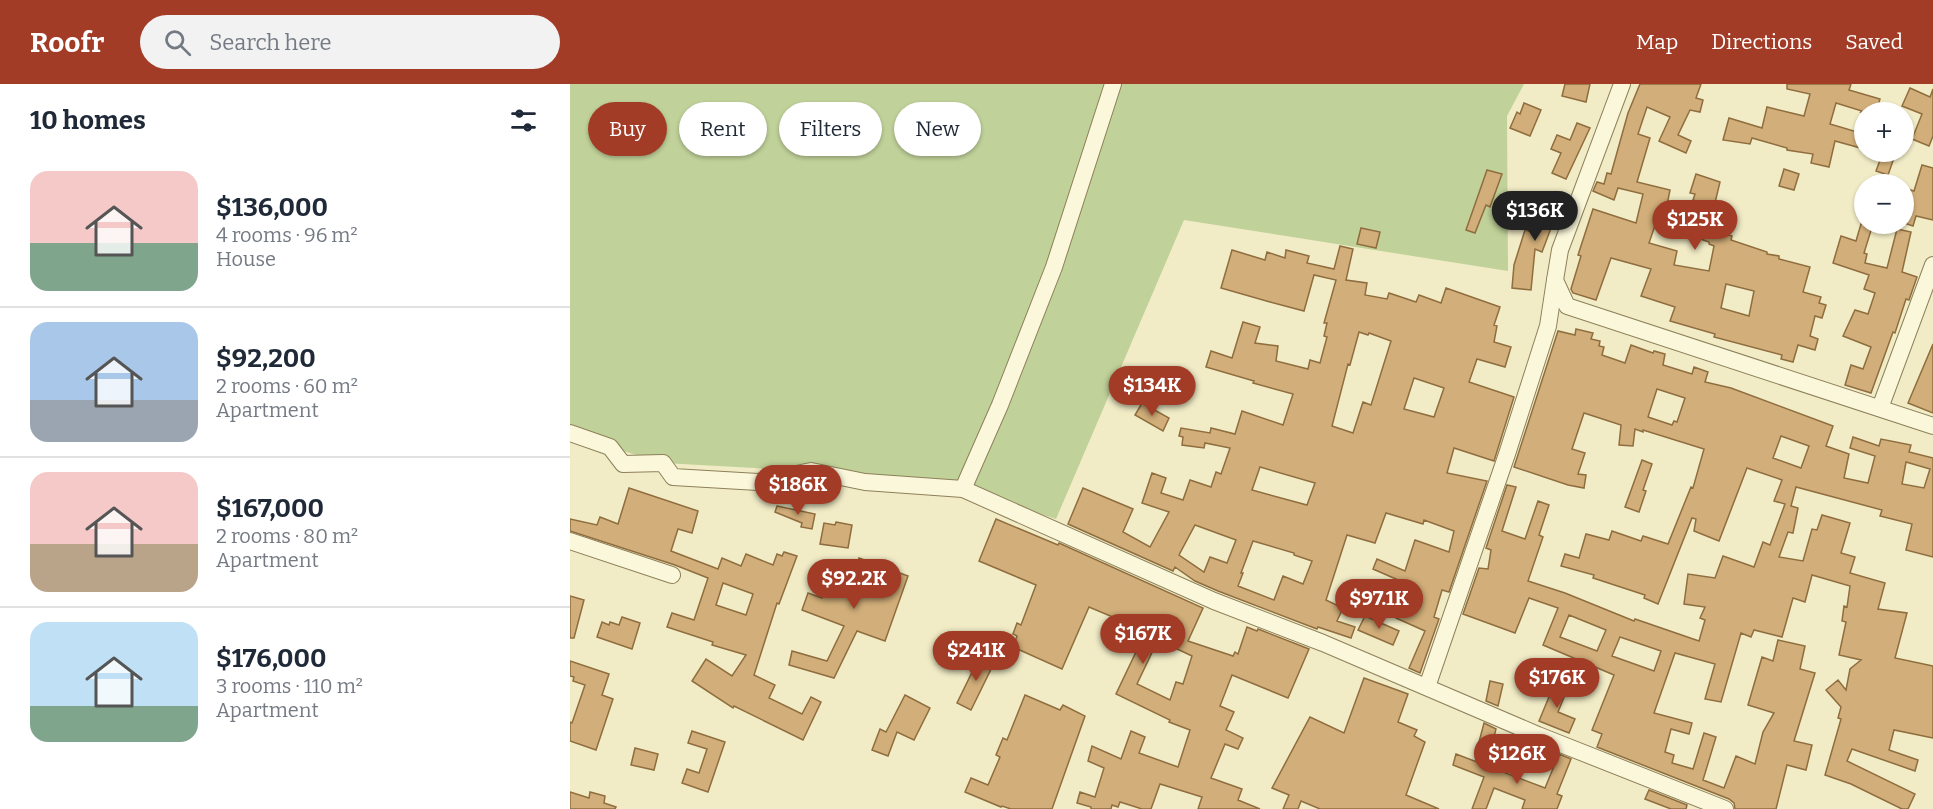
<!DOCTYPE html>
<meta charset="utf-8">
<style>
:root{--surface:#fff;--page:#f2f2f3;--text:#1f2937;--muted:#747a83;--line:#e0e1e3;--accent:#a23c26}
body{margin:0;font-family:Bitter,serif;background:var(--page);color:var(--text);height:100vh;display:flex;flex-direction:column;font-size:22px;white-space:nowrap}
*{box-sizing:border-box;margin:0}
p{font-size:20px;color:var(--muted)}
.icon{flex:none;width:33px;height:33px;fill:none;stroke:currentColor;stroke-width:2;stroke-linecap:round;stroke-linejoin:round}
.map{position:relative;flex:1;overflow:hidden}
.details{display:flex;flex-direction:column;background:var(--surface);width:570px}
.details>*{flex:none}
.banner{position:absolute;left:18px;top:18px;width:570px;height:54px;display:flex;gap:12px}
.tools{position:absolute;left:1284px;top:18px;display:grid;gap:12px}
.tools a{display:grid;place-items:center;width:60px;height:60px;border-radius:50%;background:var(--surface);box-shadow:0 2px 4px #0004;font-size:30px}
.price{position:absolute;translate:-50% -51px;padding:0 14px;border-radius:21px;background:var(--accent);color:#fff;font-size:20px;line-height:39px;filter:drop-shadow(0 2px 3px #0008)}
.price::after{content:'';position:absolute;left:50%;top:36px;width:18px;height:14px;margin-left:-9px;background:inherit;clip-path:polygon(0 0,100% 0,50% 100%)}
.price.current{background:#222;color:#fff}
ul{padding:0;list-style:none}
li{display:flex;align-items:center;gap:18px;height:150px;padding:0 30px}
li+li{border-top:2px solid var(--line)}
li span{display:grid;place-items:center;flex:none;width:168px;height:120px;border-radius:18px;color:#555}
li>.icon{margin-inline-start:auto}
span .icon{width:72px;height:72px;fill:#fffc;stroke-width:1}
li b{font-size:26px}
h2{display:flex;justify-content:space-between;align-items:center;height:72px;padding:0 30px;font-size:26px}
.tag{padding:0 21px;border-radius:27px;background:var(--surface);box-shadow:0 2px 4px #0004;font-size:21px;line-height:54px}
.tag.current{background:var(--accent);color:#fff}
header{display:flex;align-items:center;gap:36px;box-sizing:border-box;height:84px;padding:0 30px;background:var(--accent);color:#fff}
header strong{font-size:28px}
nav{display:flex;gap:33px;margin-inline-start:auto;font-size:21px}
.search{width:420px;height:54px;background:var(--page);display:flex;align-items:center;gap:15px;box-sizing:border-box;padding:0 21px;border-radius:33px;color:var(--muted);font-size:22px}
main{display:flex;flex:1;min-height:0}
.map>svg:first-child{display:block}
.green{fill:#c0d199}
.building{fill:#d2af7a;stroke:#8f6d3e;stroke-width:1.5;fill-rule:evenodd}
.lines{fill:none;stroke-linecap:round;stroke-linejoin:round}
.minor-casing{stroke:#8e805a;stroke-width:18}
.minor{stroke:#fbf7db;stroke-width:16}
</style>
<header>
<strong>Roofr</strong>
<div class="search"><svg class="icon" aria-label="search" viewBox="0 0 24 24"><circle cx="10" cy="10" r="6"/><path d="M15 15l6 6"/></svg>Search here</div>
<nav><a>Map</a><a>Directions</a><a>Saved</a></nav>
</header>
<main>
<section class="details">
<h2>10 homes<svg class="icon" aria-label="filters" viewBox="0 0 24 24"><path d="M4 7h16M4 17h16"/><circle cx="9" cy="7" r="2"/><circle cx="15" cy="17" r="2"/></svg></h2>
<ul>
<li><span style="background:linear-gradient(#f6c9c9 60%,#7fa58c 0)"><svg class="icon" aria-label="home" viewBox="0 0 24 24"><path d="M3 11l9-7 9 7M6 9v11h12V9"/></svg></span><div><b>$136,000</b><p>4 rooms · 96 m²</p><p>House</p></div></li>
<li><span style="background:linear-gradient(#a9c7e8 65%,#9aa5b1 0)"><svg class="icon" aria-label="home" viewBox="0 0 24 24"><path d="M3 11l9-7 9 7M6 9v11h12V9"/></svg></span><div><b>$92,200</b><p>2 rooms · 60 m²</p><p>Apartment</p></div></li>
<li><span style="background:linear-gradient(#f6c9c9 60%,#b9a48a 0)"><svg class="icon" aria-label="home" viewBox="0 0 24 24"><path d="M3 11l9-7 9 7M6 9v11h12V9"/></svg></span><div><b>$167,000</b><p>2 rooms · 80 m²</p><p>Apartment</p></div></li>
<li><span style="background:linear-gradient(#bfe0f5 70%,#7fa58c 0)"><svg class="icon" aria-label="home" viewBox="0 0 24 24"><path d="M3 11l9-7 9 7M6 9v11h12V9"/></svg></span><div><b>$176,000</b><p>3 rooms · 110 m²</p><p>Apartment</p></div></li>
</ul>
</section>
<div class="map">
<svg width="1363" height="725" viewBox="0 0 1363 725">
<rect width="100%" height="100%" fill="#f1ecc6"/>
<polygon class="green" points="0,0 954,0 937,32 938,187 614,136 486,435 393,405 241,387 93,379 40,363 0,348"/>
<g class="building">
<polygon points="995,0 1020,0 1016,18 992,12"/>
<path d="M1070,0h61l-5,14 7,2 -3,12 -10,-2 -12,25 13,6 -5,12 -27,-12 11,-24 -23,-10 -9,27 12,4 -13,44 33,8 -4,20 -5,-2 -12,35 28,8 -3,14 35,6 5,-25 -5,-2v-2l-17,-6 3,-11 37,11 -1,4 36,12v2l12,2v3l31,8 -7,25 18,5 -2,6 7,2 -4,13 -7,-2 -5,20 8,3 -3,11 -17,-5 -5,17 -12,-3 1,-4 -68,-18 1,-3 -45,-13 5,-14 -34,-11 10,-27 -40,-11 -15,42 -23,-7 -2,-4 10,-33 -3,-1 15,-46 43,14 7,-29 -25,-6 -4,12 -21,-9 4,-9 7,2 3,-11 4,1 17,-61zM1156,200l28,7 -5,25 -28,-8z"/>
<polygon points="1217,0 1281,0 1279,6 1310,15 1306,28 1291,28 1292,27 1266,19 1260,40 1294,50 1294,65 1265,57 1259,83 1241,79 1243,70 1217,66 1217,64 1182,54 1180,60 1153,56 1159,34 1192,44 1197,23 1234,32 1240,10 1217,5"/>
<polygon points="1340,4 1360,13 1363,5 1363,52 1359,62 1342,55 1352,30 1332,22"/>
<polygon points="954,19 971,26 960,52 940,44 947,28 950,30"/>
<polygon points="1007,39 1020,44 996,95 982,89 991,69 981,65 987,51 1000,56"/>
<polygon points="1313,68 1325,71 1318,91 1306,87"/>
<polygon points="1352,81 1363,84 1363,136 1346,132 1343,142 1334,139 1334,104 1344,107"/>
<polygon points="1214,85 1229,90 1224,106 1209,102"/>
<polygon points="917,86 932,90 920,123 916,121 905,149 896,146"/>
<polygon points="1126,90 1150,98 1144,123 1123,116 1125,110 1120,109"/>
<polygon points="972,108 992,115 972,168 965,165 961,206 942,204 944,181 955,146 966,149 973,129 966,126"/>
<polygon points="1291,140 1303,140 1294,169 1297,170 1295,179 1317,184 1327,145 1341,148 1332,188 1347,193 1339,216 1336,215 1325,249 1323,248 1301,309 1275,301 1281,281 1293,285 1301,263 1273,252 1285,226 1298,230 1305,209 1294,205 1299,191 1263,179 1271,152 1286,157"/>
<polygon points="791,144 810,148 806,164 787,160"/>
<path d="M770,162l13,3 -7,31 21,3 -2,12 22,4 2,-6 27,9 3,-7 22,8 5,-15 54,19 -6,18 3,1 -3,16 17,5 -6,20 -28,-8 -8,23 45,15 -20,64 -40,-13 -7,25 40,8 -38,111 -7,-2 -8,27 5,2 -19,54 -11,-5 16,-37 -29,-13 10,-23 -5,-3 4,-9 -32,-14 4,-10 28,12 10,-31 34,12 5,-21 -30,-11 -1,4 -37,-11 -11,30 -28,-8 -21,65 17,8 -6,13 18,6 -4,11 -33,-11 -1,2 -99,-38 -23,-10 -20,-14 -2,4 -105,-47 15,-36 50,21 -10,23 27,15 19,-35 -27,-9 10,-30 14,5 -5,15 22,7 7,-20 21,7 5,-15 5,2 9,-26 -25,-5 -1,5 -22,-3 1,-8 -4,-1 2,-8 29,5 1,-5 24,6 7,-23 41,14 10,-31 -40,-11 1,-2 -48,-14 5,-16 21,7 11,-36 17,5 -5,16 23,3 -2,15 32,8 2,-9 10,3 7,-26 -3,-1 3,-13h-3l12,-43 -22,-5 -10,36 -34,-9 -49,-14 11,-38 33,10 2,-8 18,6 1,-8 23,6 -2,7 27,6zM789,248l9,3 1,-2 22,8 -20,64 -8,-3 -10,31 -21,-7 16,-62 2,1zM844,294l30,10 -10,29 -30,-8zM690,383l55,16 -8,22 -55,-15zM625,441l41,15 -9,23 -17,-6 -6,15 -25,-17zM683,457l41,12v2l18,6 -9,23 -20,-8 -9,24 -36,-14 5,-13h-2z"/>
<path d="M1006,245l17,4 -2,6 9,2 -1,5 5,1 -2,8 23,8 6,-18 22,8 1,-2 11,3 -2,11 29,9 2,-7 14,5 -3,10 26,6 102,38 -7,20 23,8 -5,24 24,5 7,-27 -25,-8 3,-11 26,9 2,-7 30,6 -2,7 24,6v99l-27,-7 6,-26 -32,-8 2,-6 -86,-23 -5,19 7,2 -5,25 -5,-1 -9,25 24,4 9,-32 5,1 5,-15 28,8 -9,30 14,4 -5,16 35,10 -7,26 29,4 -12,45 38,8v72l-39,-8 -5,20 29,10 -3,11 -63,-22 -5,12 68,33 -7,15h-6l-51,-25 -26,-9 16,-56 -3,-1 3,-11 -15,-17 12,-10 8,10 4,-21 11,-9 -22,-5 7,-33 -4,-1 2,-15 3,1 3,-21 -38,-11 -7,27 -12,-4 -11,39 -28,-7 -3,7 -10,-4 -20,69 -16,-3 10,-35 -40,-11 -21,60 38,10 -3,11 -18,-5 -6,23 9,3 -2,8 21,6 11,-36 12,4 -13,43 21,8 12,-32 19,8 8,-32 11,-19 -26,-8 14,-48 11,4 5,-21 27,6 -5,23 15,4 -21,68 18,4 -6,25 -19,-5 -11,44h-41l-1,-6 -5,-4 -132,-52 5,-13 -10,-4 22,-55 -71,-30 15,-37 -29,-10 -14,35 -52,-19 16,-46 9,1 3,-19 -5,-2 21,-63 9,2 -14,44 23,8 13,-38 11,4 -10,30 4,2 -15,44 37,12 69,28 1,-2 64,22 6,-21 -5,-2 5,-11 -21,-3 4,-30 27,4 8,-22 31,11 9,-25 7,3 15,-41 -11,-3 8,-21 -35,-12 -28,73 -25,-10 2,-12 -4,-1 -34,86 -14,-6 1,-3 -52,-17 1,-3 -33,-9 4,-12 14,4 7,-24 23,6 3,-9 29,10 2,-5 25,8 23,-57 2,1 11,-39 -61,-19v2l-8,-3 -2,17 -14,-1 2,-20 -37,-12 -12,36 13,4 -7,21 8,1 -2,13 -16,-3 -54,-18 44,-136 17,4zM1087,305l28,9 -8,24 -3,-1 -2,4 -24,-8zM1211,352l28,10 -8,22 -28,-10zM1336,378l24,7 -6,19 -22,-4zM999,531l37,15 -9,21 -37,-14zM1050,553l41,14 -7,20 -42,-15z"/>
<polygon points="1363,260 1363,329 1338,319"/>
<polygon points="572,319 599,334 593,347 565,331"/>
<polygon points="1072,376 1082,380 1073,406 1076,407 1069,428 1055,423"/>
<path d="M59,404l69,23 -6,22 -14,-4 -7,22 47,18 4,-11 19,8 5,-12 27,11 4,-11 5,2 2,-4 13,4 -18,48 -2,-1 -23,72 21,10 -6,13 33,16 9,-17 10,5 -18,38 -69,-34 -1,2 -41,-27 14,-22 26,17 14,-21 -34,-10 1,-3 -46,-15 5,-14 22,7 14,-42 -33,-13 -105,-34v-12l27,6 3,-8 18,7zM153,499l30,11 -7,21 -30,-10z"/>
<polygon points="207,422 245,430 242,445 231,443 232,439 205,428"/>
<path d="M426,435l62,26 1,-2 144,65 -15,33 45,15 2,-4 3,2 9,-27 10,4 1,-2 51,20 -21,49 -56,-23 -12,31 14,6 -8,18 17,8 -5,11 -13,-5 -14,34 31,11 -4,11 22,9h-62l4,-12 -42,-13 -9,25h-9l-22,-7 -2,5 -6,-2 -1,4h-20v-2l-14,-4 3,-11 15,5 9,-29 -16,-7 4,-15 29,13 10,-28 14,6 -6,16 39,14 12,-37 -21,-8 1,-2 -54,-26 30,-63 -57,-24 -27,62 -49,-22 4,-11 -4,-2 4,-11 4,2 15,-40 -57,-24zM588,556l34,16 -9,28 -7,-2 -6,18 -33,-16z"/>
<polygon points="266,438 282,441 278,464 250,460 254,439 265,441"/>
<polygon points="289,474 338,492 315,557 287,547 264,594 219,581 222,567 257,577 274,542 232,526 238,509 252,514 262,485 283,492"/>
<polygon points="0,512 14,516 4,554 0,554"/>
<polygon points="795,532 829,547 823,561 788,546"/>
<polygon points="52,533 70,539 62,565 27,553 32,538 39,541 40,538 49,541"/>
<polygon points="411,570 425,577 401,626 387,619"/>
<polygon points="0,577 39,590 32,611 43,615 26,666 0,657 0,638 2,639 15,601 3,597 4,593 0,592"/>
<polygon points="794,594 838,610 828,638 847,646 844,652 855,658 836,711 869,725 750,725 731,717 728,725 713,725 719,711 702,704 740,633 774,649"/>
<polygon points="986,596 999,601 988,628 1005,635 999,649 969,637"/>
<polygon points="920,597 933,600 928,622 916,617"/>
<polygon points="335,611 360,624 344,656 327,648 318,672 302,666 310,645 316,648"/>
<polygon points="455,611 490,626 493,621 515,632 482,725 441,725 432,722 431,723 395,708 401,694 418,701 430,673 426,671 433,654 437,656"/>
<polygon points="914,639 926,645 922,661 909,658"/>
<polygon points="122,647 155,658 138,708 112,699 117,685 129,689 137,665 118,659"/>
<polygon points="65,664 88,670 84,686 61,681"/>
<polygon points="886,670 975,704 989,670 1001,675 987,710 992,712 987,725 952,725 955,716 924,704 916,725 902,725 914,693 883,681"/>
<polygon points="1079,706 1117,721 1116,725 1101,725 1075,715"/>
<polygon points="0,708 19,714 20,708 35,712 34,719 46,723 45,725 0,725"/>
</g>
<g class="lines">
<g class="minor-casing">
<g id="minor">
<polyline points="1052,0 990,166 985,196 997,222 1363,342"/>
<polyline points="1310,324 1363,181"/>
<polyline points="0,349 40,363 53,380 93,379 103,393 188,398 241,387 295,398 393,405 644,517 753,559 968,651 1155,725"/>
<polyline points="393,405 430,321 484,183 543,0"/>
<polyline points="0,457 102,491"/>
<polyline points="857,603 937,370 978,242 985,196"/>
</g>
</g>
<use href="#minor" class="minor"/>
</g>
</svg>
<div class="tools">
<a>+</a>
<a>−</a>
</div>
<b class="price current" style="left:965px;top:158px">$136K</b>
<b class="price" style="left:1125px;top:167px">$125K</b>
<b class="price" style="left:582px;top:333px">$134K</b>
<b class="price" style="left:228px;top:432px">$186K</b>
<b class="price" style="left:284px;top:526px">$92.2K</b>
<b class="price" style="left:809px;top:546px">$97.1K</b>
<b class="price" style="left:573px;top:581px">$167K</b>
<b class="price" style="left:406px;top:598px">$241K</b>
<b class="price" style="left:987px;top:625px">$176K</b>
<b class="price" style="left:947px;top:701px">$126K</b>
<div class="banner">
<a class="tag current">Buy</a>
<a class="tag">Rent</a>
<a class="tag">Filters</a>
<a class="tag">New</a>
</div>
</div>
</main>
